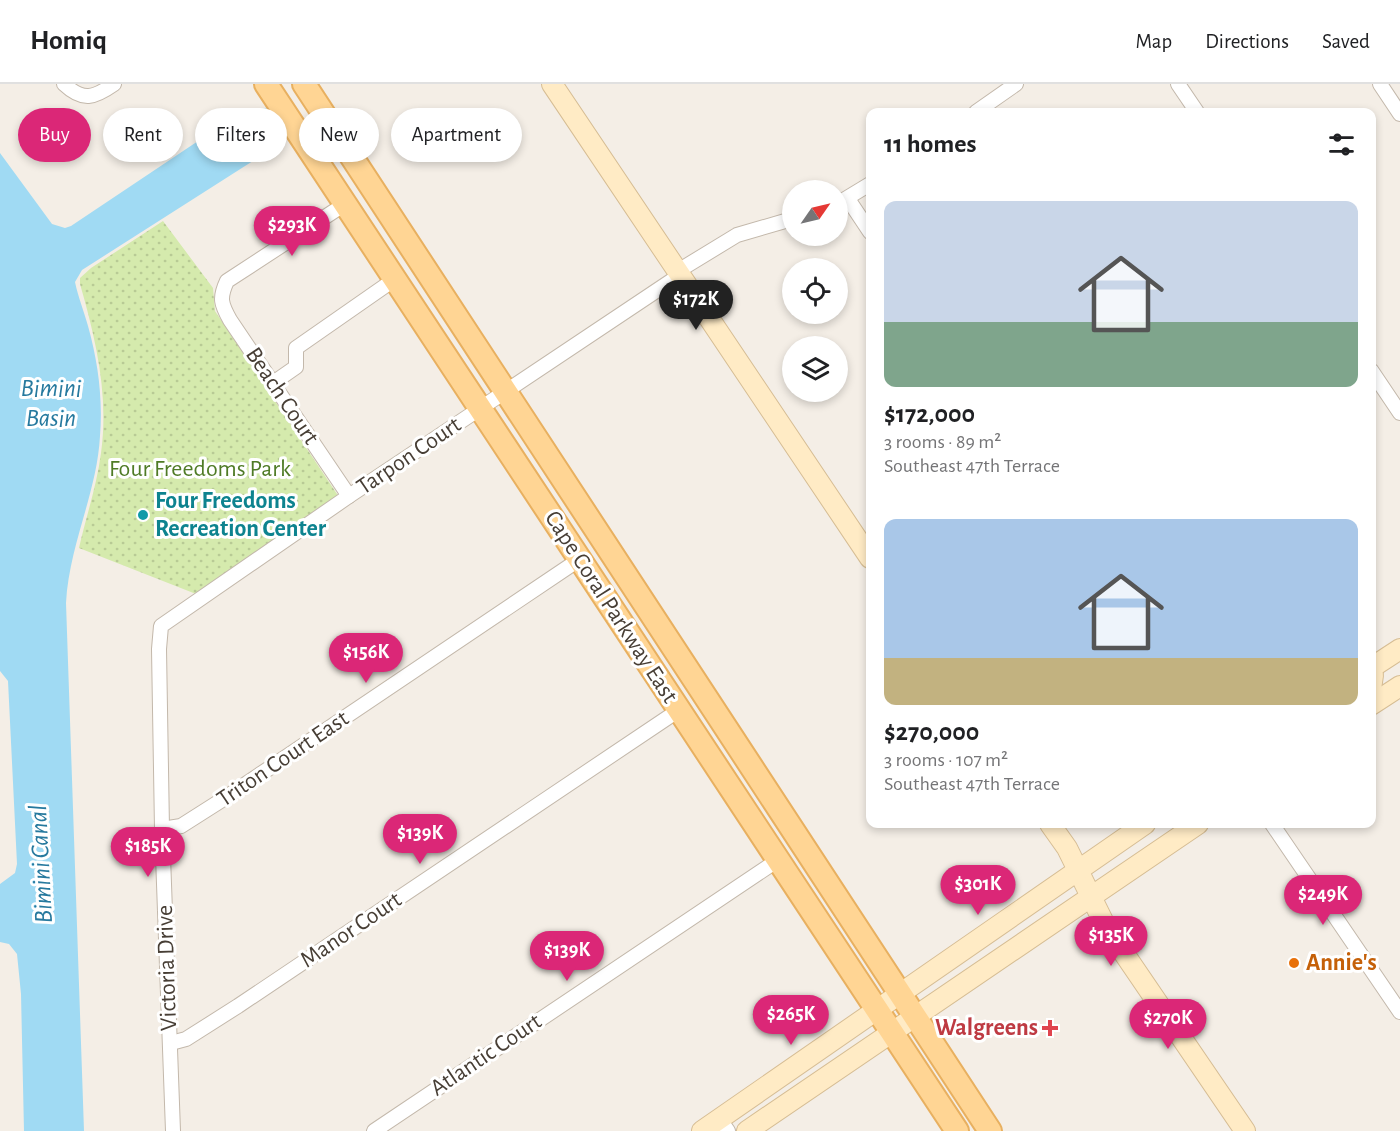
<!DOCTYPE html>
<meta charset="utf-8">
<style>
:root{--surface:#fff;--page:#f6f6f6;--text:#202124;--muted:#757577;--line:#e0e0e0;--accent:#db2777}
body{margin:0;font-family:"Alegreya Sans",sans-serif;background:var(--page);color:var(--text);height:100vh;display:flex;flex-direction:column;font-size:22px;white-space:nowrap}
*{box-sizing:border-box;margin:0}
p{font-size:20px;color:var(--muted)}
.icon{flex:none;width:33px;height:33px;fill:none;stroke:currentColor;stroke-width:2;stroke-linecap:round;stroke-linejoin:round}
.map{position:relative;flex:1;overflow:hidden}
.panel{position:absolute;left:866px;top:24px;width:510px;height:720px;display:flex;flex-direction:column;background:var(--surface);border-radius:12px;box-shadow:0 3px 9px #0003}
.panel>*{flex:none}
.top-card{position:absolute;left:18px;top:24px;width:570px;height:54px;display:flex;gap:12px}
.needle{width:39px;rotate:56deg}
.tools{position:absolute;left:782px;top:96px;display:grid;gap:12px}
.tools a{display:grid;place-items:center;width:66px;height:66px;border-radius:50%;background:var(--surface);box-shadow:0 3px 9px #0003;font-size:30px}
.price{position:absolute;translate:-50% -51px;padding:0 14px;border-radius:21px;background:var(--accent);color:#fff;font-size:20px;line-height:39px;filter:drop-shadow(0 2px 3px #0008)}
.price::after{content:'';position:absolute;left:50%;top:36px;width:18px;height:14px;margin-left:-9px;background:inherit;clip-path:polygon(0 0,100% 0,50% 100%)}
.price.on{background:#222;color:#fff}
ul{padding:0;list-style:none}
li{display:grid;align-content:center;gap:12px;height:318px;padding:0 18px}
li span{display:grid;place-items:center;height:186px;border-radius:12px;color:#555}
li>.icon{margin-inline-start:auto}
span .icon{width:108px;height:108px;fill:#fffc;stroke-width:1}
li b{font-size:26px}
h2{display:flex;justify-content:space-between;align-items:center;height:72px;padding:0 18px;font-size:26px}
.chip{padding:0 21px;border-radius:27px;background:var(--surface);box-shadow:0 3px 9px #0003;font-size:21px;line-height:54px}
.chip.on{background:var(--accent);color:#fff}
header{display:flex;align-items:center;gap:36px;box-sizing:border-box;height:84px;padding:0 30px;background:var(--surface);border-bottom:2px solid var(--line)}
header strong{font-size:28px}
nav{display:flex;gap:33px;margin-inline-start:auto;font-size:21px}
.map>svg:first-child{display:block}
.park{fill:url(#park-dots)}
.water{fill:#a0daf3}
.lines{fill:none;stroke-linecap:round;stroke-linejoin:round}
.street-casing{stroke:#c3b8ab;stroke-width:16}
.secondary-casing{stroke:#d6bd94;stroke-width:22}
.primary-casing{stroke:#e8b060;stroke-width:26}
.street{stroke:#fff;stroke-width:14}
.secondary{stroke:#ffebc5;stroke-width:20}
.primary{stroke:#ffd594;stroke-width:22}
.culture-dot{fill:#0f9aa8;stroke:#fff;stroke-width:2}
.food-dot{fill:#e8710a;stroke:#fff;stroke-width:2}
.health-dot{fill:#e0444e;stroke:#fff;stroke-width:2}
.labels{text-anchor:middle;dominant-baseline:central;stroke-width:6;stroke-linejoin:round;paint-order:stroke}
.street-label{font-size:24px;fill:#473e35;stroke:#fff}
.park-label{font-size:24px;fill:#4f7b26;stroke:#fff}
.culture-label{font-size:24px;font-weight:bold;fill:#0d838f;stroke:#fff;text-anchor:start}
.food-label{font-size:24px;font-weight:bold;fill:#c56008;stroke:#fff;text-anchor:start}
.health-label{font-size:24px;font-weight:bold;fill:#be3a42;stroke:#fff;text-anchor:end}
.water-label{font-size:26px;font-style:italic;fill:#26799e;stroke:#fff}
</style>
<header>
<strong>Homiq</strong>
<nav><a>Map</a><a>Directions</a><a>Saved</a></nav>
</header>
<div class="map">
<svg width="1400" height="1047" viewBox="0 0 1400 1047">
<defs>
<pattern id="park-dots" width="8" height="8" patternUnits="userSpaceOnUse" patternTransform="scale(1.5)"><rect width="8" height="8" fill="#d5eaad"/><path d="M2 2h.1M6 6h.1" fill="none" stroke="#b8ca95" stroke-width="1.8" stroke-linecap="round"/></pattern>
</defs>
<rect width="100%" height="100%" fill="#f4eee6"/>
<path class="park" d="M163,137l50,67 2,23 124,186 -143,97 -117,-46c7,-31 18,-63 22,-95 8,-58 -5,-113 -21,-169v-6l11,-10z"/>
<path class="water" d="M266,24l13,19 -23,32 -174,111 -7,12c3,15 9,29 13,44 10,36 15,72 12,110 -3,57 -31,109 -34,167l18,528h-60l-3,-137 -4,-40 -8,-10 -9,-2v-58l15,-11 2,-9 -9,-183 -8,-10v-518l52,71 13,4 6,-2 160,-107z"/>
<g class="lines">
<g class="street-casing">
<g id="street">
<path d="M64,0c19,18 30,14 50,0"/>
<polyline points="1178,0 1197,28"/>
<polyline points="1380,0 1400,30"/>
<polyline points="976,28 1016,0"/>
<polyline points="848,115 870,148"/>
<path d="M345,120l-118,77c-8,17 -6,23 3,39l119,176"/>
<polyline points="837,120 870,100"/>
<polyline points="678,187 737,151 792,135"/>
<polyline points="1371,286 1400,329"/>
<polyline points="273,299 296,283 296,264 395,195"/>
<polyline points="1272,740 1400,928"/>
<polyline points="162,745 181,742 225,714 580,475"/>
<polyline points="171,959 186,955 238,922 679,626"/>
<polyline points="719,1034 728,1047"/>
<polyline points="173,1047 162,745 159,565 161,542 349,412 680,191"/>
<polyline points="374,1047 778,776"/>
</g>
</g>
<g class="secondary-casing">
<g id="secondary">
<polyline points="552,0 870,474"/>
<polyline points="1371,584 1400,565"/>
<polyline points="1371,587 1373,591 1371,605"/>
<polyline points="1371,621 1400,602"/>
<polyline points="1050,740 1067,764 1106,843 1245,1047"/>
<polyline points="702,1047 1145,740"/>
<polyline points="747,1047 1198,740"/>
</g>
</g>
<g class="primary-casing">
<g id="primary">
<polyline points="266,0 957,1047"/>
<polyline points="304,0 990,1047"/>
</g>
</g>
<use href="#street" class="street"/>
<use href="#secondary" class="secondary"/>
<use href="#primary" class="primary"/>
</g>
<circle class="culture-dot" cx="143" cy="431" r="6"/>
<circle class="food-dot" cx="1294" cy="879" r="6"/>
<path class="health-dot" d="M1047 935h6v6h6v6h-6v6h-6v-6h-6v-6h6z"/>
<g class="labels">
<g class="street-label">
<text transform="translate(282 312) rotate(56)">Beach Court</text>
<text transform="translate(409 372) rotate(-34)">Tarpon Court</text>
<text transform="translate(611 523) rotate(57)">Cape Coral Parkway East</text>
<text transform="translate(283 675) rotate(-34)">Triton Court East</text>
<text transform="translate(351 846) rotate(-34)">Manor Court</text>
<text transform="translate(167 884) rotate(-92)">Victoria Drive</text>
<text transform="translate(486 971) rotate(-34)">Atlantic Court</text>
</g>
<g class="park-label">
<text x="200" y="385">Four Freedoms Park</text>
</g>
<g class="culture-label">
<text x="155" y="417">Four Freedoms<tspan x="155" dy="28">Recreation Center</tspan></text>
</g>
<g class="food-label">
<text x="1306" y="879">Annie's</text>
</g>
<g class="health-label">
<text x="1038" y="944">Walgreens</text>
</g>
<g class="water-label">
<text x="51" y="304">Bimini<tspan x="51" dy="30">Basin</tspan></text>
<text transform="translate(41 780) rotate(-93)">Bimini Canal</text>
</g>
</g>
</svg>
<div class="tools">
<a><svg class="needle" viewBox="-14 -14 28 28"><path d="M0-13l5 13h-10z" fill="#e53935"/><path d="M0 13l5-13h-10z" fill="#757577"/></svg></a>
<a><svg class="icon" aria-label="locate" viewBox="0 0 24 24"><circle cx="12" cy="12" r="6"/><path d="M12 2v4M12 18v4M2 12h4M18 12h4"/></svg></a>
<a><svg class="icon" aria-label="layers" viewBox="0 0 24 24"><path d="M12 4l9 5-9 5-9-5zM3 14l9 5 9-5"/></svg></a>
</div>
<b class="price" style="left:292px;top:173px">$293K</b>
<b class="price on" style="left:696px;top:247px">$172K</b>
<b class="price" style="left:366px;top:600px">$156K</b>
<b class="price" style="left:420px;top:781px">$139K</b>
<b class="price" style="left:148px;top:794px">$185K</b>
<b class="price" style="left:978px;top:832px">$301K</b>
<b class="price" style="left:1323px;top:842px">$249K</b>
<b class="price" style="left:1111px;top:883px">$135K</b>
<b class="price" style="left:567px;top:898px">$139K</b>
<b class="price" style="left:791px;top:962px">$265K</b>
<b class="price" style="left:1168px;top:966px">$270K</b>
<div class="top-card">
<a class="chip on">Buy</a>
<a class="chip">Rent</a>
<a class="chip">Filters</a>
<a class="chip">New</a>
<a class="chip">Apartment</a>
</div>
<section class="panel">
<h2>11 homes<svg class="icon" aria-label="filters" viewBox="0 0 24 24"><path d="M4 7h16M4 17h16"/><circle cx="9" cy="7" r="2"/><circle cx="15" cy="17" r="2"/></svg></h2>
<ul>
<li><span style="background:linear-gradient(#c9d6e8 65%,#7fa58c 0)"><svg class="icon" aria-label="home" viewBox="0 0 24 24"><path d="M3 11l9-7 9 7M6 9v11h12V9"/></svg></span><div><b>$172,000</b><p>3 rooms · 89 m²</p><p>Southeast 47th Terrace</p></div></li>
<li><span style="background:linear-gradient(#a9c7e8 75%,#c2b280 0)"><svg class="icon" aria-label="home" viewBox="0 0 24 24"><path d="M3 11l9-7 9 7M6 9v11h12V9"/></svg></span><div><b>$270,000</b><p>3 rooms · 107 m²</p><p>Southeast 47th Terrace</p></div></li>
</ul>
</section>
</div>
